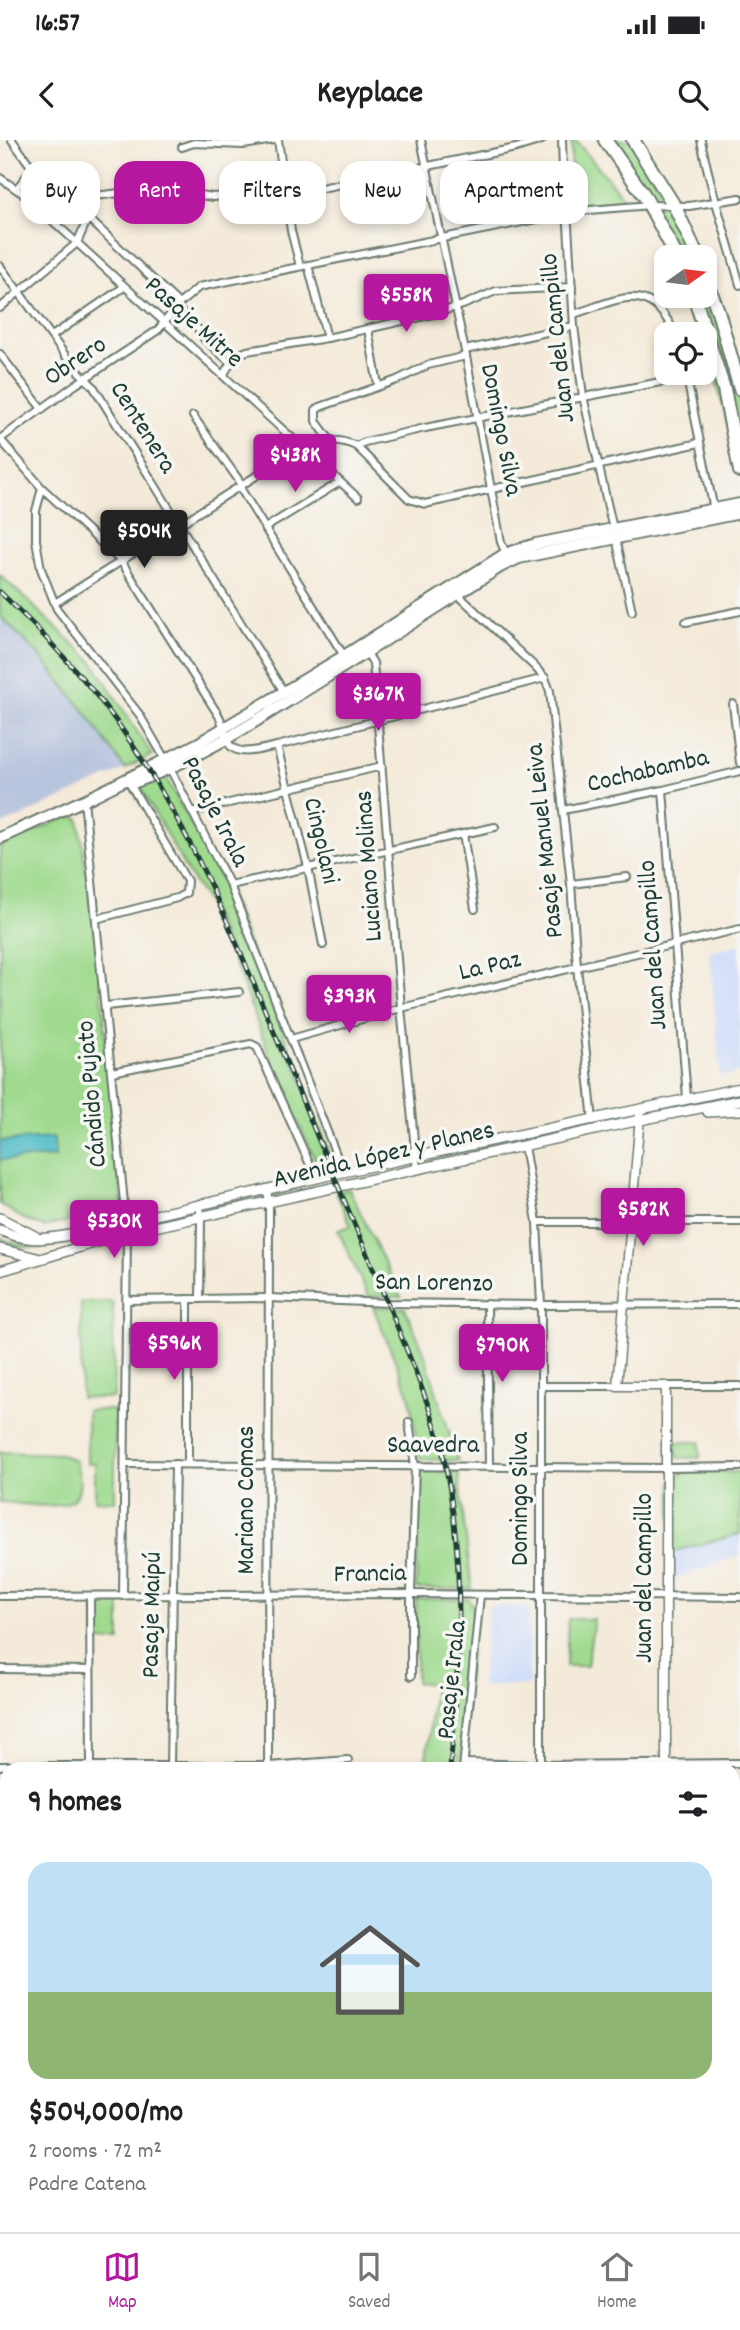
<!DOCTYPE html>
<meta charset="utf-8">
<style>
:root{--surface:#fff;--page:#f2f2f2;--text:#202124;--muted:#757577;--line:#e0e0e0;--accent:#b5179e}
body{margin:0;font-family:Dekko,sans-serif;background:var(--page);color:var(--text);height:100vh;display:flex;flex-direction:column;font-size:26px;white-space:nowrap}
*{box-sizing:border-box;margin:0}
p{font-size:23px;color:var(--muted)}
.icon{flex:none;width:38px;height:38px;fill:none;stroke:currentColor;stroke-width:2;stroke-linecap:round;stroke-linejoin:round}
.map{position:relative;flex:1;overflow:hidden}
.side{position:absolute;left:0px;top:1622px;width:740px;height:471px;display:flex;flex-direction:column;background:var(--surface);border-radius:21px 21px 0 0;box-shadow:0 4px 10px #0003}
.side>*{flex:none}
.top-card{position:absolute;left:21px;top:21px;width:698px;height:63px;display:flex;gap:14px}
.needle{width:46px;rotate:76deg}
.controls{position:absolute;left:654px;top:105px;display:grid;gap:14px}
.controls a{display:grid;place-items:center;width:63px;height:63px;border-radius:14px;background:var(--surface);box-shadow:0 4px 10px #0003;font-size:35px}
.price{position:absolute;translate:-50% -60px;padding:0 16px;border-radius:7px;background:var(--accent);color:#fff;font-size:23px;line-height:46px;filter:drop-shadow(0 2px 4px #0008)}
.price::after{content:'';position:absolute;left:50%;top:42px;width:21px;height:16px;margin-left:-10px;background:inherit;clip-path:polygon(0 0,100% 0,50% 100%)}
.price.active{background:#222;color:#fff}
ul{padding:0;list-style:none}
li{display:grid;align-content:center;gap:14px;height:371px;padding:0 28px}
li+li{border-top:2px solid var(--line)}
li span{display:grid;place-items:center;height:217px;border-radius:21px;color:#555}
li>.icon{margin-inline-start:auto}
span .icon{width:126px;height:126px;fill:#fffc;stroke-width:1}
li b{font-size:30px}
h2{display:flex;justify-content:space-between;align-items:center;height:84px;padding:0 28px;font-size:30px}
.tag{padding:0 24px;border-radius:21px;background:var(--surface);box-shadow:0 4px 10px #0003;font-size:24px;line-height:63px}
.tag.active{background:var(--accent);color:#fff}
.status{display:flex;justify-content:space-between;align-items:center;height:49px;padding:0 35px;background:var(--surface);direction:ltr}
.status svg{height:19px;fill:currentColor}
header{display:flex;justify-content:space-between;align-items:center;height:91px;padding:0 28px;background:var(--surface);font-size:32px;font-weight:700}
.menu{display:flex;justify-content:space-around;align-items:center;height:98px;border-top:2px solid var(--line);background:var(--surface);font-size:19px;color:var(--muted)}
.menu a{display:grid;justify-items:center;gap:4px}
.menu .active{color:var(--accent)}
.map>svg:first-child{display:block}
.built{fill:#cddbfa}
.industrial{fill:#b9c5de}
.green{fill:#9fda8e;stroke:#5f8c61;stroke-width:2}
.water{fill:#4cbac5;stroke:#367c7c;stroke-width:2}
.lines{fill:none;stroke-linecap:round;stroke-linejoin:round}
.minor-casing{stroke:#6a7a6e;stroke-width:10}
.tertiary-casing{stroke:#6a7a6e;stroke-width:11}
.secondary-casing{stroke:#6a7a6e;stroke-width:12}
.primary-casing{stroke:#6a7a6e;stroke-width:14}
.motorway-casing{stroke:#6a7a6e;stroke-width:16}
.minor{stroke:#fff;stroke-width:6}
.tertiary{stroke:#fff;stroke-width:8}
.secondary{stroke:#fff;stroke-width:9}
.primary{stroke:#fff;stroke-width:10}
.motorway{stroke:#fff;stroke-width:12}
.rail-casing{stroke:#1f3d34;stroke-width:5}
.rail{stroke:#f6f6f2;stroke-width:2.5;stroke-dasharray:8;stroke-linecap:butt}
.labels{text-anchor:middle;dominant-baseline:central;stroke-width:7;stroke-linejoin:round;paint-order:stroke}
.street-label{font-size:26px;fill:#1f3d34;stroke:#f6f6f2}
</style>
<div class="status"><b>16:57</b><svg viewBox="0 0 49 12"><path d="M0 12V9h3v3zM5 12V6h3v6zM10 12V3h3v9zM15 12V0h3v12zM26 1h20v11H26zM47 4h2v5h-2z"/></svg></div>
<header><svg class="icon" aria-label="back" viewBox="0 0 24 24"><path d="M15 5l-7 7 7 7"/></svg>Keyplace<svg class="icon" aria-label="search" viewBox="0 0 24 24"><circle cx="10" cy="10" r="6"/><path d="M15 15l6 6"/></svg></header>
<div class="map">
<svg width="740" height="2092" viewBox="0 0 740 2092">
<rect width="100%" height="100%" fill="#f6f6f2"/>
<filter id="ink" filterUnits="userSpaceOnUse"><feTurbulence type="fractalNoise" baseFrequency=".0143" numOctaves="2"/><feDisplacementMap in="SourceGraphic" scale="14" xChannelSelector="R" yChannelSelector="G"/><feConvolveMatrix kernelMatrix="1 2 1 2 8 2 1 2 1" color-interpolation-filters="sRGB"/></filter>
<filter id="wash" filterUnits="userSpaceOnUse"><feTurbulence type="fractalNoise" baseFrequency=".00686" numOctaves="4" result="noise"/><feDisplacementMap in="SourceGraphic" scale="28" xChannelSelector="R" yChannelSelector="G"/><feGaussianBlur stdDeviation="1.57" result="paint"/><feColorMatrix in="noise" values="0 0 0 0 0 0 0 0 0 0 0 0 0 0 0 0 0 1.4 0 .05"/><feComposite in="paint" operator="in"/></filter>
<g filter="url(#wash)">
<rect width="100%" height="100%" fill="#f4ead9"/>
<g class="built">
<polygon points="740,804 740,932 720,937 710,811"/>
<polygon points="740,1393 740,1415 671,1440 671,1412"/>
<polygon points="489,1466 529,1466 529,1545 481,1546"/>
</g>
<polygon class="industrial" points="0,476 39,515 85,572 125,629 0,686"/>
<g class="green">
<path d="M572,0l5,2 47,56 -5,3c-15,1 -37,8 -50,-3z"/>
<polygon points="605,0 633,0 698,117 677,117"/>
<polygon points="705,137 740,249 740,331 694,156 705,156"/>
<polygon points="0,435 93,522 152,615 125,629 85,572 39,515 0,476"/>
<polygon points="165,636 229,754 334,1023 318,1026 280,943 239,835 208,763 188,733 140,647"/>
<polygon points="71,675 79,679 100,835 122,1060 120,1068 114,1072 43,1087 22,1078 0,1064 0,707"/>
<polygon points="349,1049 401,1157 368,1156 338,1090 351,1086 336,1052"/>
<path d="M121,1087l1,2c-40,10 -81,29 -122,13v-4c39,17 82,-1 121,-11z"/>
<polygon points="81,1162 113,1162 114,1258 81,1258"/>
<polygon points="373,1167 405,1168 424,1212 458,1321 420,1319 409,1254"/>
<polygon points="87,1270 115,1270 115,1361 95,1360 95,1323 87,1323"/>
<polygon points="674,1302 700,1302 700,1318 678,1318"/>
<path d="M0,1312l61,2 14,7c22,60 -38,43 -75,41z"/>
<polygon points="420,1331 458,1331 472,1449 416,1449"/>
<polygon points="740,1332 740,1394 671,1412 672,1342 682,1333"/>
<polygon points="416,1459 468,1459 474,1467 459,1629 439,1629 439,1622 426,1622 434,1544 416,1542"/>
<rect x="95" y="1461" width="25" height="40"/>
<polygon points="568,1479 594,1479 587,1526 566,1526"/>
</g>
<polygon class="water" points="54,998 55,1017 0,1020 0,1001"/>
</g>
<g filter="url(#ink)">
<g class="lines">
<g class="minor-casing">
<g id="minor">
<polyline points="12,0 33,29 76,64 88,78 179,164"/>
<polyline points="278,0 291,91 300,126"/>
<polyline points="421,0 466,216 501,402 506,414"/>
<polyline points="562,0 564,65 568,85 574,186 583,256 613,389"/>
<path d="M701,0c9,49 26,97 39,145"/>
<polyline points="182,7 194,3 243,5 274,0"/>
<polyline points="0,38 22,53 358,358"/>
<polyline points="16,49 33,29"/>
<polyline points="76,64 95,56 136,51 187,53 213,57 274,52 292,54 516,8 542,0"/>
<polyline points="308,125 327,198"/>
<polyline points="0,126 73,226 93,246 284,552"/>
<polyline points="176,167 198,189 205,200 230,222"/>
<polyline points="0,168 77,103 88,78"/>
<path d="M574,174c44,-14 76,-36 101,20"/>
<polyline points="368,189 378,245"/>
<polyline points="52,196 124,147"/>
<polyline points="465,210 574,186"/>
<polyline points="0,214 42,269"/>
<path d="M224,234c6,-11 11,-19 23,-23l80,-13 106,-24 30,-9 33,-14 76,-4"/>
<polyline points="686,234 714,370"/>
<polyline points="193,276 238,339 242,351 344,516"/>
<polyline points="0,299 75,245 158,190 179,164 199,147 577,71 651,65 689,66 740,58"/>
<path d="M0,299l42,49 79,73 98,155c4,8 5,14 7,22 7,22 35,11 51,8l268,-68"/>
<polyline points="330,300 316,281 316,270 320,267 397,240 428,225 466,216"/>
<polyline points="356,306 365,302 425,288 686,237"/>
<path d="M310,314c14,-16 27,-16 46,-8l53,53 16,5 274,-61"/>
<polyline points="42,348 36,371 36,400 41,429 57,469 139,574 165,619 230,745 343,1032"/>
<polyline points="265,388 340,342"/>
<polyline points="616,398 632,471"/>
<polyline points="455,452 534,526 545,538 550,551 571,744 577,826 593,981"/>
<polyline points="55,463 302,307"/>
<polyline points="686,482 740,471"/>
<polyline points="366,511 373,523 401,868 417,1030"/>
<polyline points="733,564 740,623"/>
<polyline points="277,606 308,727 323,805"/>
<polyline points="663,650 687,958"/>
<polyline points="84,660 127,1093 123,1456"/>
<polyline points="563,670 663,650 740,631"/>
<polyline points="192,672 382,626"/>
<polyline points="463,694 475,769"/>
<polyline points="571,744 627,737"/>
<polyline points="230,745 495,687"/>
<polyline points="96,779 177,758 186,753 187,741 130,644"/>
<polyline points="106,866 239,852"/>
<polyline points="291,899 401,868 740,789"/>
<polyline points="112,932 251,904 257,907 316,1038"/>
<polyline points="524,1006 537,1082 541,1165 541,1629"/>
<polyline points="267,1049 269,1063 268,1629"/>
<polyline points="199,1064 201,1078 200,1159"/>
<polyline points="537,1082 740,1082"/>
<polyline points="188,1159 188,1324"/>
<polyline points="127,1160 269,1158 388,1163 541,1165 740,1164"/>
<polyline points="487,1164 489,1326"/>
<polyline points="541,1246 617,1246"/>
<polyline points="666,1246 740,1246"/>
<polyline points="409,1282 415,1326 411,1454 411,1536"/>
<polyline points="126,1324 666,1328 740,1327"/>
<polyline points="0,1456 411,1454 740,1457"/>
<polyline points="90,1457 91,1629"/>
<polyline points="0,1529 90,1530"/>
<polyline points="464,1623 541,1625 740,1623"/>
<polyline points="0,1626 268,1626 348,1620"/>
<polyline points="170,1626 175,1324"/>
<polyline points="463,1629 480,1455"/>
<polyline points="0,1701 7,1701"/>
<polyline points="733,1778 740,1778"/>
<polyline points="0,1781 7,1781"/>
<polyline points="173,2092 174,2086"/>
<polyline points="457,2092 460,2086"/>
<polyline points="538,2092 538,2086"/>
</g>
</g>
<g class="tertiary-casing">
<g id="tertiary">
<polyline points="640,976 617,1246 666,1246 666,1629"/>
<polyline points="89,2086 89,2092"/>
<polyline points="665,2086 665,2092"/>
</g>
</g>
<g class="secondary-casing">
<g id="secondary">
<polyline points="708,972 740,970"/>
<polyline points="0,1078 35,1096"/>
<path d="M0,1090c24,11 38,10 64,6l279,-64 397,-84"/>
<polyline points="0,1109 37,1118"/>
<polyline points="0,1131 127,1093 640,980 740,960"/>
<polyline points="0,1962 7,1962"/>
<polyline points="733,1972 740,1970"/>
<polyline points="733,1985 740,1983"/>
<polyline points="271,2086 280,2092"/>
<polyline points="328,2092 356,2086"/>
<polyline points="376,2092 398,2086"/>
</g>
</g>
<g class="primary-casing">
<g id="primary">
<path d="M133,643c58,-21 109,-53 160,-85 70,-43 138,-87 207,-131l19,-9 221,-45"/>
<polyline points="0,698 93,656 197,604 344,516 505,414 536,404 740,364"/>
</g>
</g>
<g class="motorway-casing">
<g id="motorway">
<polyline points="605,0 644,55 677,117"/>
<polyline points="633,0 675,67 698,117"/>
<polyline points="705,137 718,171 740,249"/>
<polyline points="694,156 724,249 740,331"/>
</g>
</g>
<use href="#minor" class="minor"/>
<use href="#tertiary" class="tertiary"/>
<use href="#secondary" class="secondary"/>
<use href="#primary" class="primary"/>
<use href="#motorway" class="motorway"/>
<g class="rail-casing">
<g id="rail">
<path d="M0,452c42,40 82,82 116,129 81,112 129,243 182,369 38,93 79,185 116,278 11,28 22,57 29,86 23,105 17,210 7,315"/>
<polyline points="397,2092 399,2086"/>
</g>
</g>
<use href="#rail" class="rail"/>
</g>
</g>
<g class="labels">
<g class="street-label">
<text transform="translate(193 183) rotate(42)">Pasaje Mitre</text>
<text transform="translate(559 198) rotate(-96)">Juan del Campillo</text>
<text transform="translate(76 222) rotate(-34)">Obrero</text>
<text transform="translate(142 288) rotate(58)">Centenera</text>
<text transform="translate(500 290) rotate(79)">Domingo Silva</text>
<text transform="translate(648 632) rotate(-13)">Cochabamba</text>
<text transform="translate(214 672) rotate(63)">Pasaje Irala</text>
<text transform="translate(320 701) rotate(77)">Cingolani</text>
<text transform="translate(546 701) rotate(-96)">Pasaje Manuel Leiva</text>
<text transform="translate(370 726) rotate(-94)">Luciano Molinas</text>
<text transform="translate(654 805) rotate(-94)">Juan del Campillo</text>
<text transform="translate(490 827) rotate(-13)">La Paz</text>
<text transform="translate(93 954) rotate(-95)">Cándido Pujato</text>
<text transform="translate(384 1016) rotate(-13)">Avenida López y Planes</text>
<text transform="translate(434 1144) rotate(1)">San Lorenzo</text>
<text x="433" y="1306">Saavedra</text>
<text transform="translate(521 1359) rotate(-90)">Domingo Silva</text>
<text transform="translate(247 1360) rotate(-90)">Mariano Comas</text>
<text transform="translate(370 1435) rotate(-1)">Francia</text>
<text transform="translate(645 1438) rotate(-90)">Juan del Campillo</text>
<text transform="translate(153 1475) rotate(-89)">Pasaje Maipú</text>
<text transform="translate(453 1540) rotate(-84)">Pasaje Irala</text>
</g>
</g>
</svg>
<div class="controls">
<a><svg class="needle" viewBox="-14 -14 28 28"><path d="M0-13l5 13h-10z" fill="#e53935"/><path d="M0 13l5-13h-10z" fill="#757577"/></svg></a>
<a><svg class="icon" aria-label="locate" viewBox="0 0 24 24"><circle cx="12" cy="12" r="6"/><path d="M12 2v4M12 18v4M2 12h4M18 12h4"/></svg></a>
</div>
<b class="price" style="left:406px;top:194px">$558K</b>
<b class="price" style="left:295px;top:354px">$438K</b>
<b class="price active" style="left:144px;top:430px">$504K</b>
<b class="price" style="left:378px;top:593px">$367K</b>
<b class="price" style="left:349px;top:895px">$393K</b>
<b class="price" style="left:643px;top:1108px">$582K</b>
<b class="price" style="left:114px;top:1120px">$530K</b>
<b class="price" style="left:174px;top:1242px">$596K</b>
<b class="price" style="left:502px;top:1244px">$790K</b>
<div class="top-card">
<a class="tag">Buy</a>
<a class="tag active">Rent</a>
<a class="tag">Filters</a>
<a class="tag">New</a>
<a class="tag">Apartment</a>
</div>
<section class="side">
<h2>9 homes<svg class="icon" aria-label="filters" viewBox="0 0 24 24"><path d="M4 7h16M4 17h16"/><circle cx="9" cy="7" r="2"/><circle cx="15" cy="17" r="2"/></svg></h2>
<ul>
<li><span style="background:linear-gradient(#bfe0f5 60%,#8fb573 0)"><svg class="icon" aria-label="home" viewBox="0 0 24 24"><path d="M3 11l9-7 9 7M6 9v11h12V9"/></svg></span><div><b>$504,000/mo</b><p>2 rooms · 72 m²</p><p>Padre Catena</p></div></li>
</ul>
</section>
</div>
<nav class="menu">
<a class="active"><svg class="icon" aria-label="map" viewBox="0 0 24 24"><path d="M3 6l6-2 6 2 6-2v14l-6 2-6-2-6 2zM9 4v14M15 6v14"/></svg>Map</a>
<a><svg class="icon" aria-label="saved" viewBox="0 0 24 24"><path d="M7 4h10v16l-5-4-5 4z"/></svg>Saved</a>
<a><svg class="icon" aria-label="home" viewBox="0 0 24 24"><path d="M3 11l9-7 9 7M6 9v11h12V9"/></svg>Home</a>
</nav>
